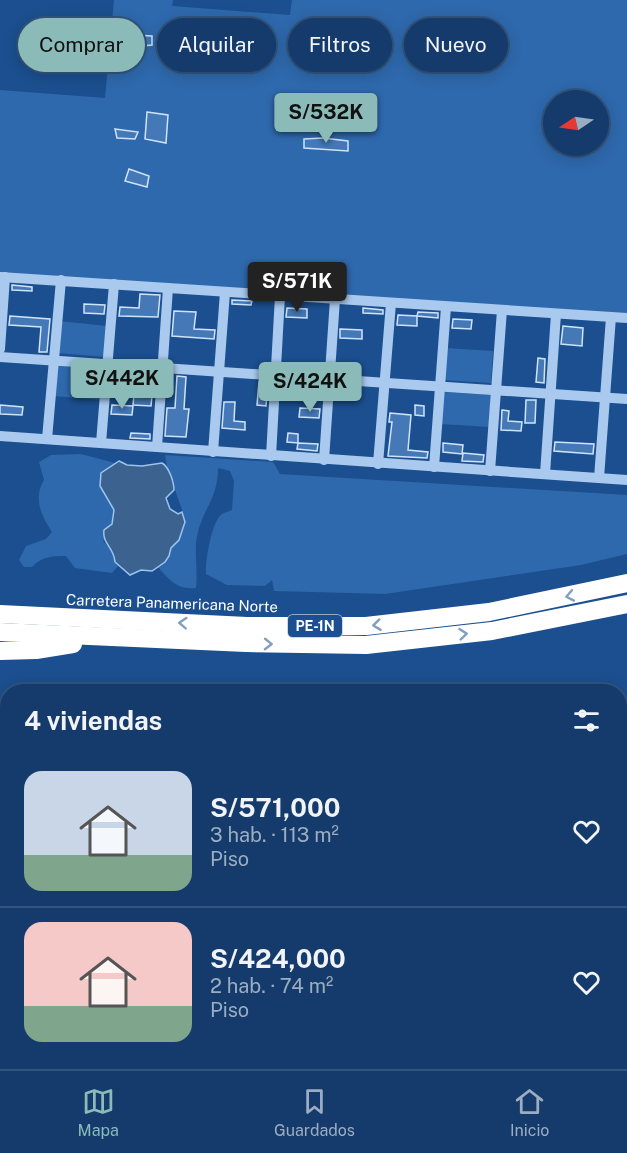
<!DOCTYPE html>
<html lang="es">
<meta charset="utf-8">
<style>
:root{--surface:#143b6b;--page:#214673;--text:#f1f3f6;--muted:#9dadc1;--line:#33557e;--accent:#8bbbb9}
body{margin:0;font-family:"Public Sans",sans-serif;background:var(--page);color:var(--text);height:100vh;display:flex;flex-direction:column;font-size:22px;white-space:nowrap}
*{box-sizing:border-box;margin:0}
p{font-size:20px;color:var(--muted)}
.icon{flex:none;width:33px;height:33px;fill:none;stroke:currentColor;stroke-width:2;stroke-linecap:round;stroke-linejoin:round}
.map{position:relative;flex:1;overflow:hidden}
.details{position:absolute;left:0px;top:684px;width:627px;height:386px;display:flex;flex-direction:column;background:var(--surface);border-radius:24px 24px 0 0;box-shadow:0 3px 15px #0003,0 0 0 2px var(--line)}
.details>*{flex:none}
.guide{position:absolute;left:18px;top:18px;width:591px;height:54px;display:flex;gap:12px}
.needle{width:39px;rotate:257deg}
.tools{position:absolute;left:543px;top:90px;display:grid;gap:12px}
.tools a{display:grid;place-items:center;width:66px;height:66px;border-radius:50%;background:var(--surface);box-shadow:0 3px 15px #0003,0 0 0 2px var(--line);font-size:30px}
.price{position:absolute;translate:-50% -51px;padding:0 14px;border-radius:6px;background:var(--accent);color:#111;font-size:20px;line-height:39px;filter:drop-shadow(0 2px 3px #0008)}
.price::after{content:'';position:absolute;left:50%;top:36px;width:18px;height:14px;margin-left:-9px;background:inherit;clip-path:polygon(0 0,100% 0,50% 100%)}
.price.on{background:#222;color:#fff}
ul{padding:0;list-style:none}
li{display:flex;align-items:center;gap:18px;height:150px;padding:0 24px}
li+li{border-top:2px solid var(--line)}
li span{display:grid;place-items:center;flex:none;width:168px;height:120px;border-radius:18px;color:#555}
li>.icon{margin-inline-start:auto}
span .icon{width:72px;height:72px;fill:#fffc;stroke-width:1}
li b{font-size:26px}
h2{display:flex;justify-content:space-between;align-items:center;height:72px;padding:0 24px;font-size:26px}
.tag{padding:0 21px;border-radius:27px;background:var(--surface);box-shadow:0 3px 15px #0003,0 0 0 2px var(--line);font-size:21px;line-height:54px}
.tag.on{background:var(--accent);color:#111}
.tabs{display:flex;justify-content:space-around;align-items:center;height:84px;border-top:2px solid var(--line);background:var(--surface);font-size:16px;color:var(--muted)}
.tabs a{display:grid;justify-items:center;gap:3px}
.tabs .on{color:var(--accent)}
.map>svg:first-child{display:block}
.green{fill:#2e69ad;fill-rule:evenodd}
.water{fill:#3c6290;stroke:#9cc4f0;stroke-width:1.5}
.building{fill:#4478b7;stroke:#cfe3fa;stroke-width:1.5}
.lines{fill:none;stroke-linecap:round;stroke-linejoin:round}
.minor{stroke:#a9c9ee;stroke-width:10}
.highway{stroke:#fff;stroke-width:18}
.oneway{stroke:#829ec1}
.labels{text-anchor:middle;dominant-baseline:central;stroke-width:5;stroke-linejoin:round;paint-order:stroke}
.shield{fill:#1b4f8f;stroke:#bbcadd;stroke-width:1.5}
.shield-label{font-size:14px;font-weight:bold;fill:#fff}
.street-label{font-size:15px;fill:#fff;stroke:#1b4f8f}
</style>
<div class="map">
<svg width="627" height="1069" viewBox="0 0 627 1069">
<rect width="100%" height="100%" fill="#1b4f8f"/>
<g class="green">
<path d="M114,0h59l-1,6 118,9 2,-15h335v314l-627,-41v-183l105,8zM554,100h44v46h-44z"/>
<polygon points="59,321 107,326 104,357 57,353"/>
<polygon points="446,348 493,351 491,383 444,380"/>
<polygon points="56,366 103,370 101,400 54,396"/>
<polygon points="443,392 491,395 489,427 441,424"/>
<path d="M81,454l34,9 -14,10 -1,13 14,24 -2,14 -9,17 12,12v8l4,4 -7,8 -37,-5 -9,-12c-13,0 -24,0 -34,11h-8l-5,-7 7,-14 20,-7 6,-7c-11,-16 -19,-35 -8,-52l-5,-18 12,-7z"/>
<path d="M165,455l108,7 7,12 347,21v59l-46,11 -196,29 -111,-3 -2,-11 -7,6 -38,-1 -21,-11c-1,-12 5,-47 13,-57 3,-4 8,-5 13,-7l2,-29 -4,-10 -12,-3c0,31 -15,40 -21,68 -3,17 1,34 -1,52 -20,2 -27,-9 -39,-22l12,-10c2,-13 15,-19 15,-33 1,-15 -10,-27 -10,-42l-5,-4z"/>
</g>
<path class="water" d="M119,461l8,4 15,1 20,-3c7,4 12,19 12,27l-8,8 4,11 8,5 4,-2 3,10 -6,18 -8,8 -2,8 -4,6 -13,9 -11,-1 -11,5 -15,-13c-1,-15 -13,-18 -11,-32l8,-6 2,-14 -14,-24 1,-13z"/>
<g class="building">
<polygon points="133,35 152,36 152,45 131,47"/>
<polygon points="147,112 168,115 166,143 145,139"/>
<polygon points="115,129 138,132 135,139 117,138"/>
<polygon points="323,138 348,141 348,151 304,148 304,139"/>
<polygon points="129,169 149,176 147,187 125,181"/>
<polygon points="12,285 32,287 32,291 12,290"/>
<polygon points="140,294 160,295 158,317 119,316 120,307 139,308"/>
<polygon points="232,300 252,301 251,305 232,304"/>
<polygon points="84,304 105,305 104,314 84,313"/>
<polygon points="287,308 307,309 307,318 286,317"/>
<polygon points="363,308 383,310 383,314 363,313"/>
<polygon points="174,311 196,312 194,329 215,330 214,339 172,336"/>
<polygon points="418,312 438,313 438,318 417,316"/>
<polygon points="398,315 417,316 417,326 397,325"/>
<polygon points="10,316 50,319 47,352 39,352 41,327 9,325"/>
<polygon points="453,319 472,320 471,329 452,328"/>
<polygon points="563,326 583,328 582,346 561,344"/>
<polygon points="340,329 362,330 362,339 340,338"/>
<polygon points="538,358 545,359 544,383 536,382"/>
<polygon points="139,374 149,374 147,395 152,396 151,406 133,405 134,394 138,395"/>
<polygon points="177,376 186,377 184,409 189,409 186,437 165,436 167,408 175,408"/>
<polygon points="259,382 268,382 266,406 257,405"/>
<polygon points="526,400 536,400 535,423 525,423"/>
<polygon points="224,402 235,402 234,421 245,422 245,430 222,428"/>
<polygon points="0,405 23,407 22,415 0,414"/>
<polygon points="112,405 133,406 132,415 111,414"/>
<polygon points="415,405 424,406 424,416 415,415"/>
<polygon points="300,408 320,409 319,418 299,417"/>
<polygon points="502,410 509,411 508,421 522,422 521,431 501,430"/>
<polygon points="390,413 411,415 408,450 428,452 427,458 388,456 392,422 389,422"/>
<polygon points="131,433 150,434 150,439 130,438"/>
<polygon points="288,433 298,434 298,443 287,442"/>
<polygon points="555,442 594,444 593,454 554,451"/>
<polygon points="298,443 318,444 317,451 297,449"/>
<polygon points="443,443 463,445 462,454 443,452"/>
<polygon points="463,453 484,455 483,462 462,461"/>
</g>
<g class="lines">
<g class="minor">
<polyline points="0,277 627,318"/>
<polyline points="0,349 5,277"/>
<polyline points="0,357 627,399"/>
<polyline points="0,436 627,480"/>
<polyline points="47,439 61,280"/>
<polyline points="101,443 114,284"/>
<polyline points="157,447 168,288"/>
<polyline points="213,452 225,292"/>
<polyline points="271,456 280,296"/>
<polyline points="324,460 335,299"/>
<polyline points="378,464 391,303"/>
<polyline points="434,467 446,307"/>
<polyline points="490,471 502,310"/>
<polyline points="545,474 556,314"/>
<polyline points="599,478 611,317"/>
</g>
<g class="highway">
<polyline points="0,614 247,626 366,626 489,612 627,583"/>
<polyline points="0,632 246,643 366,645 492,631 627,604"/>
<polyline points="0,651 36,650 73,644"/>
</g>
</g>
<defs><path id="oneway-chevron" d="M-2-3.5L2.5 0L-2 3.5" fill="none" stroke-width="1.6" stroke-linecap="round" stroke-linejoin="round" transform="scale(1.5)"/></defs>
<g class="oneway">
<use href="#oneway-chevron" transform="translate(570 596) rotate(169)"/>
<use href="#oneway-chevron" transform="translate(183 623) rotate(-177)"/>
<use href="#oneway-chevron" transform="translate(377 625) rotate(173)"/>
<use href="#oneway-chevron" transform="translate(463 634) rotate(-6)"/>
<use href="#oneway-chevron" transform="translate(268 644) rotate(1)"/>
</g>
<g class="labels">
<rect class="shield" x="288" y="615" width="54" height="22" rx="4.5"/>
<g class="shield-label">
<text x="315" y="626">PE-1N</text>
</g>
<g class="street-label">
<text transform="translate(172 603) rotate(2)">Carretera Panamericana Norte</text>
</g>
</g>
</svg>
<div class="tools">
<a><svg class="needle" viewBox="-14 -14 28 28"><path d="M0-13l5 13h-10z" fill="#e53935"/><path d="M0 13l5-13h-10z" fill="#9dadc1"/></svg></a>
</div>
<b class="price" style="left:326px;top:144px">S/532K</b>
<b class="price on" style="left:297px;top:313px">S/571K</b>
<b class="price" style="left:122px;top:410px">S/442K</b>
<b class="price" style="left:310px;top:413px">S/424K</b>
<div class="guide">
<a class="tag on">Comprar</a>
<a class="tag">Alquilar</a>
<a class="tag">Filtros</a>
<a class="tag">Nuevo</a>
</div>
<section class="details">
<h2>4 viviendas<svg class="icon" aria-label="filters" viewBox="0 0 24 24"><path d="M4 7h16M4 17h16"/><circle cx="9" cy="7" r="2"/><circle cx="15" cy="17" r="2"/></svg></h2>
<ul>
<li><span style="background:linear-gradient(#c9d6e8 70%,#7fa58c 0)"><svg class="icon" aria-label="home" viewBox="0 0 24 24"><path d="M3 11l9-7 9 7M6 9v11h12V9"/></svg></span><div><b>S/571,000</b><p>3 hab. · 113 m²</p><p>Piso</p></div><svg class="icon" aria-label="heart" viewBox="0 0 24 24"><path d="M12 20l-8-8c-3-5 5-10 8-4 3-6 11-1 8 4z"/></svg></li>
<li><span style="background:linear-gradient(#f6c9c9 70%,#7fa58c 0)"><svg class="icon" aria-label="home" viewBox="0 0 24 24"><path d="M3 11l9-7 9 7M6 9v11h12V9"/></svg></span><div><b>S/424,000</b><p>2 hab. · 74 m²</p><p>Piso</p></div><svg class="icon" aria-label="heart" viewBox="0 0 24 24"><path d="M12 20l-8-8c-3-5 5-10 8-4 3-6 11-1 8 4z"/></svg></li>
</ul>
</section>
</div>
<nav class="tabs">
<a class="on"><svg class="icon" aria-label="map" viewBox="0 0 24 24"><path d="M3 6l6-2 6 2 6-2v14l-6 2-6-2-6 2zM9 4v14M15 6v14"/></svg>Mapa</a>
<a><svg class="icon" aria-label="saved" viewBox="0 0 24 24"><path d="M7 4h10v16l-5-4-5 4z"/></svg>Guardados</a>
<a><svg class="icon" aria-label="home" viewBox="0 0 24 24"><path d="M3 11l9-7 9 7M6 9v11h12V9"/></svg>Inicio</a>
</nav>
